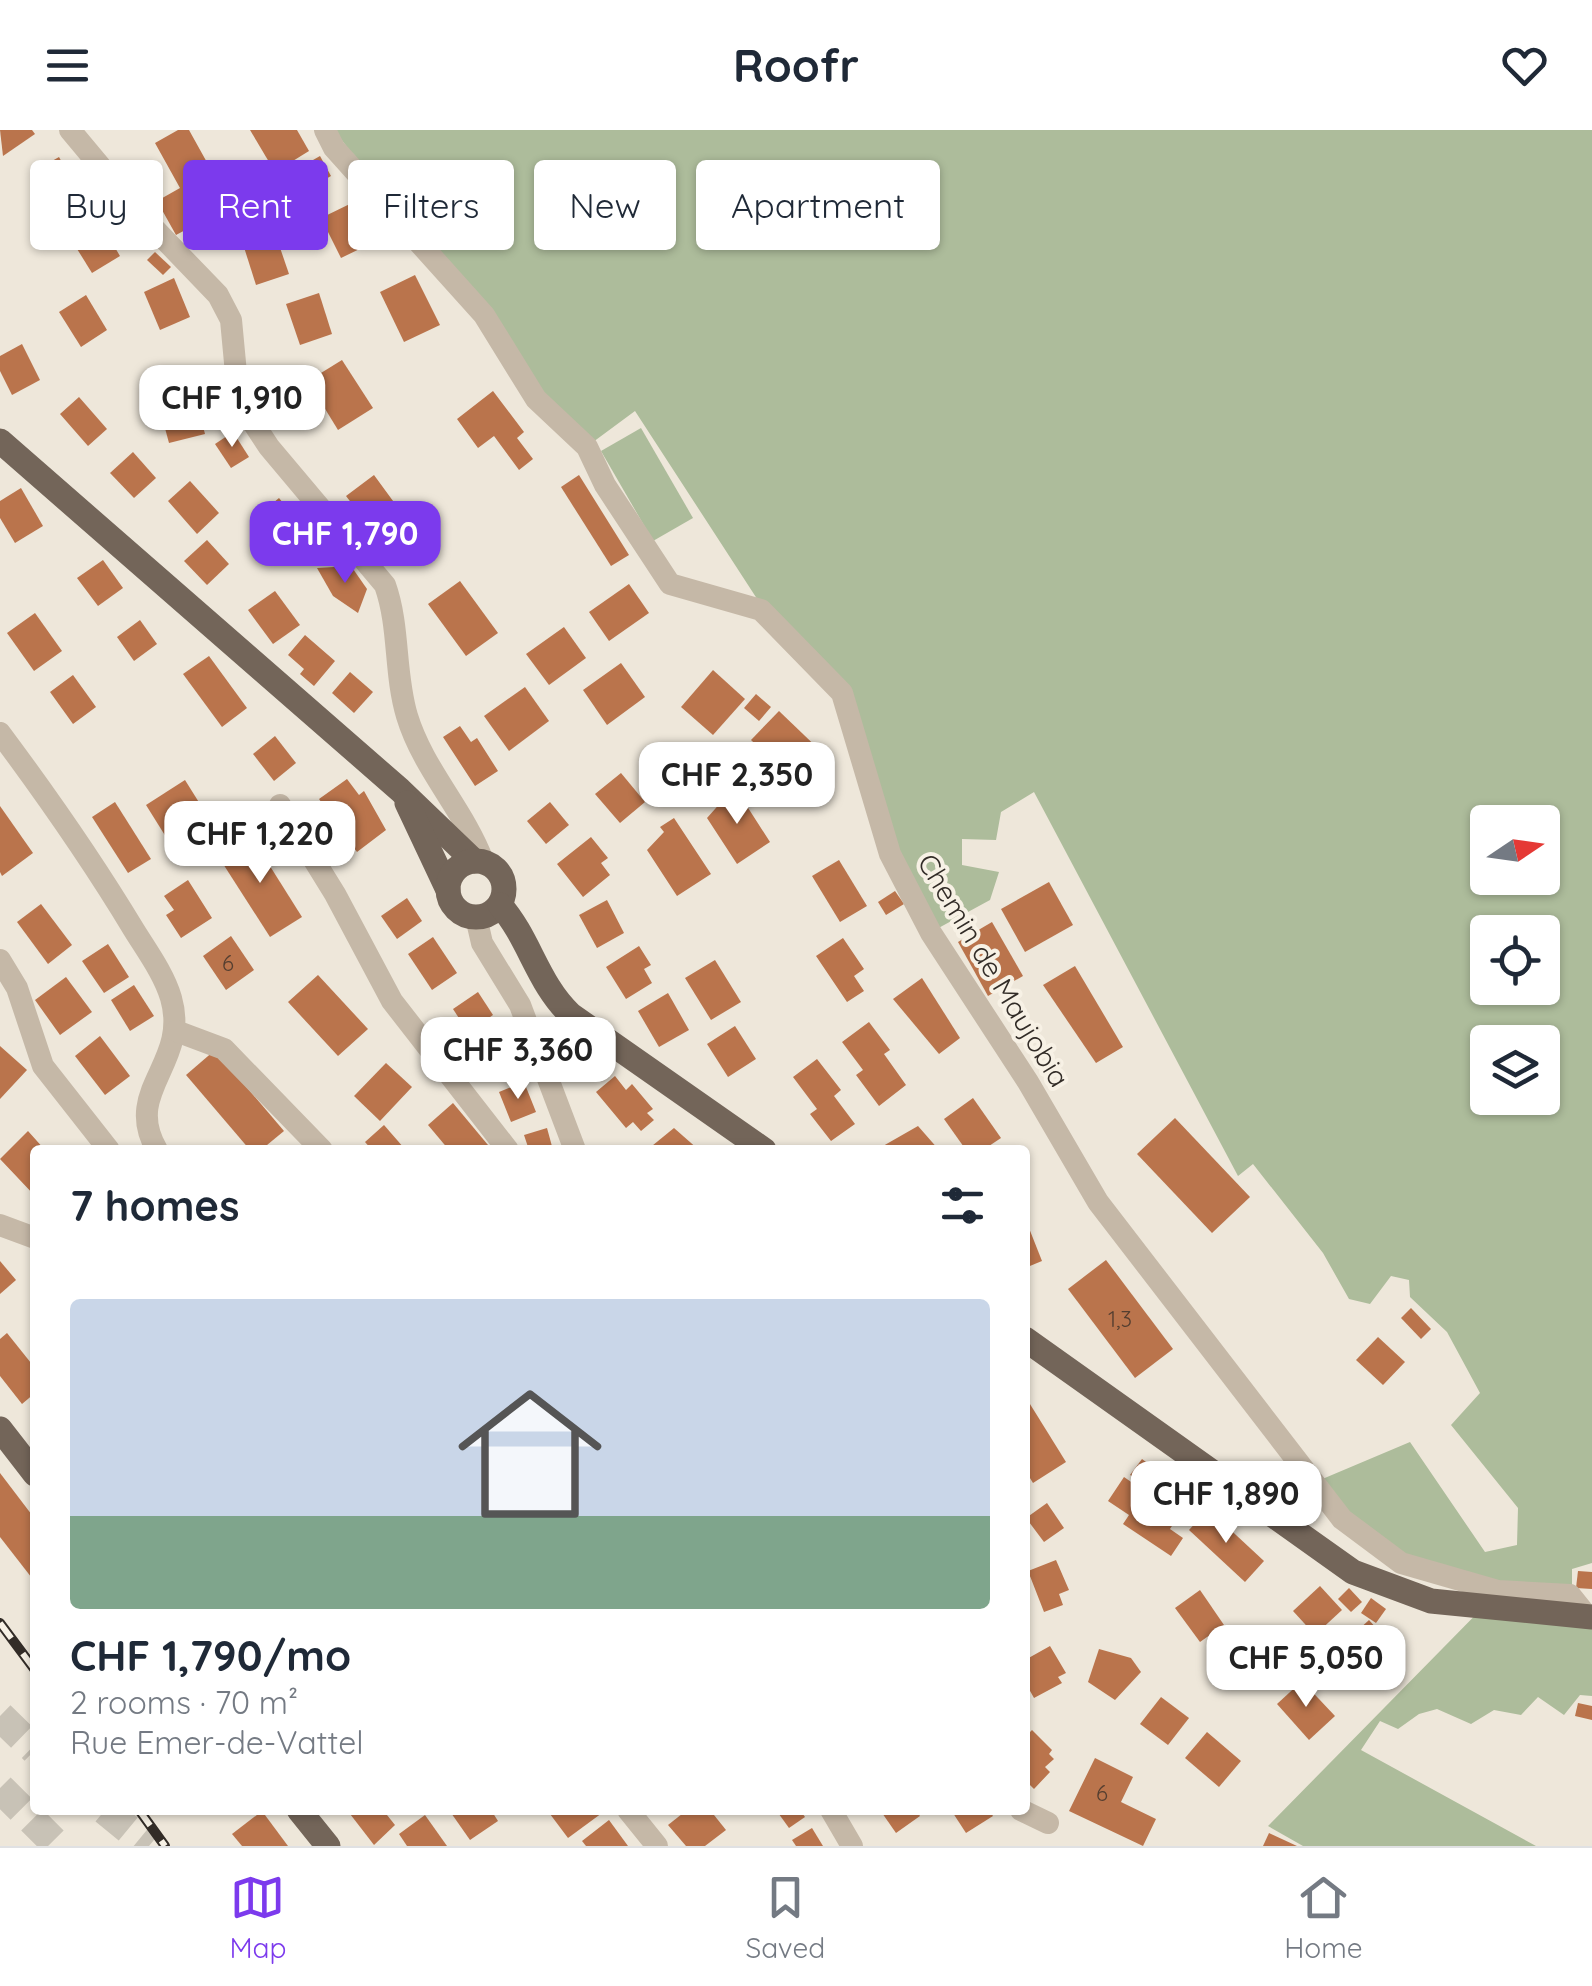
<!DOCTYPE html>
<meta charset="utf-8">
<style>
:root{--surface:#fff;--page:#f6f6f7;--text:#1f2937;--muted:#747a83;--line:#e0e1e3;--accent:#7c3aed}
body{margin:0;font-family:Quicksand,sans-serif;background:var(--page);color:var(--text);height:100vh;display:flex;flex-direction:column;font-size:38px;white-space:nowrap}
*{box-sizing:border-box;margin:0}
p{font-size:32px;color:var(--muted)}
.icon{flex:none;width:55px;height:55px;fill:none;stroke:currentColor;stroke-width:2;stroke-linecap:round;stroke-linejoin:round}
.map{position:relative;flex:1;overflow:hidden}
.details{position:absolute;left:30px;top:1015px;width:1000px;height:670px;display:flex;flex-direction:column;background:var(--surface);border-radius:10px;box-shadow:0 2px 8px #0004}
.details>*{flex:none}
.top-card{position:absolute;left:30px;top:30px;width:1000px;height:90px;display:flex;gap:20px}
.needle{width:65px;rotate:77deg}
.buttons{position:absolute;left:1470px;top:675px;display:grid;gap:20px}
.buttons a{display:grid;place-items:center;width:90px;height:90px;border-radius:10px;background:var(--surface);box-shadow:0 2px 8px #0004;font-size:50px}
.price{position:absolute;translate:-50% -85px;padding:0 22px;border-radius:20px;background:#fff;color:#222;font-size:32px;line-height:65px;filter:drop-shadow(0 2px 5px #0008)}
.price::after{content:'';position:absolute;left:50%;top:60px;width:30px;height:22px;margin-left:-15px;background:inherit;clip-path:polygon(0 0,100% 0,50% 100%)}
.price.selected{background:var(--accent);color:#fff}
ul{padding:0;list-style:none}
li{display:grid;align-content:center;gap:20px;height:530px;padding:0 40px}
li+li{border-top:2px solid var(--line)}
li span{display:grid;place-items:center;height:310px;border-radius:10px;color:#555}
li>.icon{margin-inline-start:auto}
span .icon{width:180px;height:180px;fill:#fffc;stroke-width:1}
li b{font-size:42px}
h2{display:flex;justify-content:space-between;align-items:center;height:120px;padding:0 40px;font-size:42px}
.tag{padding:0 35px;border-radius:10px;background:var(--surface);box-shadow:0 2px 8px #0004;font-size:35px;line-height:90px}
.tag.selected{background:var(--accent);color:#fff}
header{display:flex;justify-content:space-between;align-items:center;height:130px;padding:0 40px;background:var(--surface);font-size:45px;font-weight:700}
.dock{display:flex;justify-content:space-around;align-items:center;height:140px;border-top:2px solid var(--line);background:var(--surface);font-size:28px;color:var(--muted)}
.dock a{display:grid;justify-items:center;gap:5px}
.dock .selected{color:var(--accent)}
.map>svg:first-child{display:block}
.green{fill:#adbc9b;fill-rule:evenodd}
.building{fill:#ba744c}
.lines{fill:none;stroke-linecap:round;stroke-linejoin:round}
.highway-tunnel{stroke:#c8c2b6;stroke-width:30;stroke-dasharray:30 15;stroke-linecap:butt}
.minor{stroke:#c5b8a7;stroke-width:22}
.major{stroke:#736559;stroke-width:25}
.rail-casing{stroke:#322c27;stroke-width:10}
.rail{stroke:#f7f1e5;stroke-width:6;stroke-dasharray:19;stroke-linecap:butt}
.labels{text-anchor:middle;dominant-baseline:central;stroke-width:8;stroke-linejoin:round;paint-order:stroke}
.number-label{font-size:22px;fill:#543e30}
.street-label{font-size:28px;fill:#322c27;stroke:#f7f1e5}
</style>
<header><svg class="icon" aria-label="menu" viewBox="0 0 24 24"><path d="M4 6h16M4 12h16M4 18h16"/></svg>Roofr<svg class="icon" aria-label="heart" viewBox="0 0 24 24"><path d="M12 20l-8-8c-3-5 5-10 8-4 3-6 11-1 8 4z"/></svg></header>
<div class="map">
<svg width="1592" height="1716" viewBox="0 0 1592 1716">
<rect width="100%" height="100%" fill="#eee7da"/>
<g class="green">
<path d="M334,0h1258v1433l-20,6v25l20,23v79l-12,-1 -16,20 -26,-18 -17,18 -27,-5 -23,14 -34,-15 -18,5 -21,15 -18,-8 -19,29 175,96h-233l-35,-20 232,-236 -104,-24 -76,-86 90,-38 75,110 32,-7 1,-37 -67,-83 29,-32 -33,-61 -37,-35 -1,-17 -18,-4 -21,28 -21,-5 -26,-46 -70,-89 -15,12 -204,-384 -33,20 -5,28 -34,-1v26l37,7 -9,28 -57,31 -41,-79 -48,-160 -81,-84 -128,-197 -46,34 -50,-47zM1488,692h54v56h-54zM1488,802h54v56h-54zM1488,912h54v56h-54z"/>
<polygon points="641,298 693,388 653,411 601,321"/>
</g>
<g class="building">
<polygon points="0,0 32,0 35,4 3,26"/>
<polygon points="178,0 189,0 219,54 205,62 217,83 176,105 157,71 180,58 155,13"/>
<polygon points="250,0 297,0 309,21 275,42"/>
<polygon points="320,26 331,46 317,54 306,34"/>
<polygon points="59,27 81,67 53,83 31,43"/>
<polygon points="356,71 376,111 341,128 321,88"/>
<polygon points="98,89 120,126 92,143 69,106"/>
<polygon points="274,100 289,144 256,155 242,111"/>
<polygon points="155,122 171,137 163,145 147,130"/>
<polygon points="415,145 440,195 404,212 380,162"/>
<polygon points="174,148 190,187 160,200 144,162"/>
<polygon points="319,163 332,204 300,215 286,174"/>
<polygon points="86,165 107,200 81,217 59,182"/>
<polygon points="22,214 40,250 12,265 0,241 0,226"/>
<polygon points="342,230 373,278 338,300 308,251"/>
<polygon points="192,255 205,304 169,313 156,265"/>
<polygon points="493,261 524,302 517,308 533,329 519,340 494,306 478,318 457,289"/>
<polygon points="79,267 107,299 88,316 60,284"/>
<polygon points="233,302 249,327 231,338 215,314"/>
<polygon points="133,322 156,348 134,368 110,343"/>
<polygon points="374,345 404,386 386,400 368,376 359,383 346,366"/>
<polygon points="579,345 629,425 611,436 561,357"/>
<polygon points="190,351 219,383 197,404 168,371"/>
<polygon points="21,358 43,396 15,413 0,388 0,371"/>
<polygon points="279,368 319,417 304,429 291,413 280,422 254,389"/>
<polygon points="207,410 229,434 207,455 184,431"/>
<polygon points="103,430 123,458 98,476 77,448"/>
<polygon points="351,436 367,459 358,483 333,466 317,438"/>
<polygon points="460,451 498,503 466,526 428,474"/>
<polygon points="629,454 649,483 609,511 589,482"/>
<polygon points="275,461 300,495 273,514 248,480"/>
<polygon points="35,483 62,521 34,541 7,503"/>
<polygon points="140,490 157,514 134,531 117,507"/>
<polygon points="564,497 586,528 549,555 526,524"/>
<polygon points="305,505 335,531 314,556 300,544 304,539 288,525"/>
<polygon points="209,526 247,578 222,597 183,544"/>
<polygon points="621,533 645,567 607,595 583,560"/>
<polygon points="713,540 745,569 713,605 681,577"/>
<polygon points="350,542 373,562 354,583 332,563"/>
<polygon points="73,545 96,577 73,594 50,562"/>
<polygon points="525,557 549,591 509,621 484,586"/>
<polygon points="756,564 771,577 759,591 744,578"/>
<polygon points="779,581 828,628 801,657 751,610"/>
<polygon points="460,596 471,612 477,608 498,641 475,656 443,607"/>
<polygon points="275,606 296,633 274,651 253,624"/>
<polygon points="621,643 645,672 620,693 595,664"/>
<polygon points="347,649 359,665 364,661 386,700 357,722 319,669"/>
<polygon points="185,650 210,690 171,715 146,675"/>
<polygon points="734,656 770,712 737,734 707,688 723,670 720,665"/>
<polygon points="115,672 151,729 128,743 92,687"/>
<polygon points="550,672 569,695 546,714 527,691"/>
<polygon points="0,676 33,723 2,746 0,742"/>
<polygon points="674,688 711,744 677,766 647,720 664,702 660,697"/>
<polygon points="251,706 302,787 270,807 218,726"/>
<polygon points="591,707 608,728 601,733 610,745 583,767 557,734"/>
<polygon points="839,730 867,776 840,792 812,746"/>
<polygon points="188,750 212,788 181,808 166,785 174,780 164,766"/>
<polygon points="1049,752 1073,795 1025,822 1001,779"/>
<polygon points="895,761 904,774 886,785 878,772"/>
<polygon points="407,768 422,791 397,809 381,786"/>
<polygon points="607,770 624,803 597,818 579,785"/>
<polygon points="41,774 72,815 48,834 17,792"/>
<polygon points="992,792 1023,846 988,866 958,812"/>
<polygon points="231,806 254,840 226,860 203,826"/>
<polygon points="433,807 457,843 432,860 408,824"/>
<polygon points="843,808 864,839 854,846 864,861 847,872 816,826"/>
<polygon points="108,814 129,847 104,863 82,831"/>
<polygon points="639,816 651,835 644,839 652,853 626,869 606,837"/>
<polygon points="715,830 741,872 711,890 685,848"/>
<polygon points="1075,836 1123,917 1096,933 1043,855"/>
<polygon points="318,845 368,899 338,926 288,872"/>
<polygon points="66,847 92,882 60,905 35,870"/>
<polygon points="922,848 960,908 939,924 893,869"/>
<polygon points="134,855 154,886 130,901 111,870"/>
<polygon points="478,862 493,885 468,902 453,879"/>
<polygon points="668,863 689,900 659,917 638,881"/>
<polygon points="869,892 890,920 884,924 906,955 879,976 856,945 863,940 842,912"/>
<polygon points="735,896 756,929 728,947 707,914"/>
<polygon points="502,903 515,933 491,945 477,915"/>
<polygon points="100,906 130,946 105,965 75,926"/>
<polygon points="0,916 27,940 0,969"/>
<polygon points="215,920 284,1001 261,1020 250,1020 186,945"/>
<polygon points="817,929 841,960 834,966 855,994 831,1011 810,984 817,979 793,947"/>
<polygon points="386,933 412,957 380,991 354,966"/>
<polygon points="615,946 626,960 632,954 653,979 647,983 654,990 641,1001 633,992 626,998 596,962"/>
<polygon points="524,952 536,982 511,992 499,962"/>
<polygon points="973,968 1001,1008 983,1020 966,1020 944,989"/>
<polygon points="453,973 488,1015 483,1020 449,1020 428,995"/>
<polygon points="1175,988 1250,1067 1212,1103 1137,1024"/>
<polygon points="384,995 404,1018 403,1020 372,1020 365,1012"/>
<polygon points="918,996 939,1020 876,1020"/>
<polygon points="547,998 553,1020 529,1020 524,1005"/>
<polygon points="674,998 699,1020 647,1020"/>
<polygon points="28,1001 45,1020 35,1020 35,1066 0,1029"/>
<polygon points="1025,1088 1042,1131 1025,1138"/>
<polygon points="1106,1130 1173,1219 1135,1248 1068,1159"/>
<polygon points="0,1131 16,1150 0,1164"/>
<polygon points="1411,1178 1431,1199 1421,1209 1401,1188"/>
<polygon points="7,1203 35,1238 35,1263 22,1274 0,1246 0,1209"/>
<polygon points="1378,1207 1405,1232 1383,1255 1356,1230"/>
<polygon points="1025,1266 1066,1332 1033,1353 1025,1340"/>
<polygon points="1142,1329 1173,1352 1164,1363 1130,1345"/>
<polygon points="0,1343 35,1389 35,1452 0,1407"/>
<polygon points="1124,1347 1179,1385 1170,1399 1183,1408 1171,1426 1123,1394 1129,1385 1108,1371"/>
<polygon points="1047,1373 1064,1398 1044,1412 1026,1388"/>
<polygon points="1208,1379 1264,1431 1245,1452 1189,1400"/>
<polygon points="1056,1430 1069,1460 1059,1464 1063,1475 1044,1482 1028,1441"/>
<polygon points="1578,1441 1592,1442 1592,1459 1576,1458"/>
<polygon points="1320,1456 1342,1480 1315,1505 1293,1481"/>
<polygon points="1349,1458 1362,1472 1351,1482 1338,1469"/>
<polygon points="1200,1460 1224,1495 1200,1512 1175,1478"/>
<polygon points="1371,1468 1386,1479 1376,1493 1361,1483"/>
<polygon points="1369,1490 1393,1517 1369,1539 1345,1512"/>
<polygon points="1260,1504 1282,1528 1262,1546 1240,1522"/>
<polygon points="1050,1516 1066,1543 1058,1547 1062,1553 1034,1568 1025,1552 1025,1530"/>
<polygon points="1099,1519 1131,1528 1141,1542 1115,1570 1088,1552"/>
<polygon points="1302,1551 1335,1586 1309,1610 1277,1574"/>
<polygon points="1161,1567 1189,1588 1168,1615 1140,1594"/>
<polygon points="1578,1573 1592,1576 1592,1590 1575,1586"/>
<polygon points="1032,1600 1052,1620 1049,1624 1054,1629 1045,1637 1050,1642 1034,1659 1025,1650 1025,1607"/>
<polygon points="1207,1602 1241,1631 1219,1657 1185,1628"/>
<polygon points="1095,1628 1133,1647 1121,1672 1156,1689 1143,1716 1069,1681"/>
<polygon points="347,1680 383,1680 395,1695 374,1715"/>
<polygon points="449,1680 491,1680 498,1691 470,1710"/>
<polygon points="547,1680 600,1680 602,1683 568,1708"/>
<polygon points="687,1680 710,1680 726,1700 705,1716 686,1716 668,1695"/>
<polygon points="776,1680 800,1680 805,1687 789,1698"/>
<polygon points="880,1680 916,1680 920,1686 896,1703"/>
<polygon points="951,1680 989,1680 993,1686 966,1703"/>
<polygon points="262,1681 288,1716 242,1716 232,1704"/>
<polygon points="425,1685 447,1716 407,1716 399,1704"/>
<polygon points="609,1690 628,1716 586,1716 582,1711"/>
<polygon points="812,1698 823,1716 796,1716 792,1710"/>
<polygon points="1269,1703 1297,1716 1263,1716"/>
</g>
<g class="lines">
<g class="highway-tunnel">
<polyline points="0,1586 35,1620"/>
<polyline points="0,1658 58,1716"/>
<polyline points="105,1680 149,1716"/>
</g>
<g class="minor">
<path d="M70,0l71,85 77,80 13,25 6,64 11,31 21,32 116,138c15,42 9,88 22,131 16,53 57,94 76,145"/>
<polyline points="325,0 334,18 484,185 536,269 587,317 605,355 670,454 761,480 842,563 890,724 931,803 1028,952 1098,1072 1342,1389 1401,1433 1498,1461 1570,1465 1587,1486"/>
<path d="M0,603c47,63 93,129 134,197 13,21 30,44 37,68 19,66 -49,92 -14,152"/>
<polyline points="280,675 335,764 392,871 508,1020"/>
<polyline points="476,787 482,813 520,875 575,1020"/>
<polyline points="0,830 17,858 43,936 109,1020"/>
<polyline points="176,901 224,919 322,1020"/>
<polyline points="0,1095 35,1108"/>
<polyline points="628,1680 657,1716"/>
<polyline points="831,1680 852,1716"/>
<polyline points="1021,1680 1048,1693"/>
</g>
<g class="major">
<polyline points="0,311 400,660 474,731"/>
<polyline points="407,673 448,760"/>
<circle cx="476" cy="759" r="28"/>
<path d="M500,775c30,34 37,78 71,110l193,135"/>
<polyline points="1025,1209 1353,1442 1431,1471 1592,1487"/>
<polyline points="0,1299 35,1344"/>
<polyline points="299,1680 328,1716"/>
</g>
<g class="rail-casing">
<g id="rail">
<polyline points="0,1493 35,1540"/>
<polyline points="139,1680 165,1716"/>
</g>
</g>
<use href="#rail" class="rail"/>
</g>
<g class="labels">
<g class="number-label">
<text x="228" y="833">6</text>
<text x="1120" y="1189">1,3</text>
<text x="1102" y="1663">6</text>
</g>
<g class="street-label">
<text transform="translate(994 840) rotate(59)">Chemin de Maujobia</text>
</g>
</g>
</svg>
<div class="buttons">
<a><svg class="needle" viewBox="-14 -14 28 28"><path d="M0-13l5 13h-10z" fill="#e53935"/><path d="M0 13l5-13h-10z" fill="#747a83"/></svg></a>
<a><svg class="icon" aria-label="locate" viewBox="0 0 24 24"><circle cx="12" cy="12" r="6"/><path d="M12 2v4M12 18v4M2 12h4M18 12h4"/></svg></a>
<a><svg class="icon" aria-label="layers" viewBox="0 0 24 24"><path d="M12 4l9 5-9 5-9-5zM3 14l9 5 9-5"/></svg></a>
</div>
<b class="price" style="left:232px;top:320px">CHF 1,910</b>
<b class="price selected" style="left:345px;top:456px">CHF 1,790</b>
<b class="price" style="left:737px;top:697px">CHF 2,350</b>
<b class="price" style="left:260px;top:756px">CHF 1,220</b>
<b class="price" style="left:518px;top:972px">CHF 3,360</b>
<b class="price" style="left:1226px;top:1416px">CHF 1,890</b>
<b class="price" style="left:1306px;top:1580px">CHF 5,050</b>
<div class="top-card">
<a class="tag">Buy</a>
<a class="tag selected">Rent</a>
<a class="tag">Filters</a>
<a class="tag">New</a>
<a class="tag">Apartment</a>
</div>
<section class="details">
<h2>7 homes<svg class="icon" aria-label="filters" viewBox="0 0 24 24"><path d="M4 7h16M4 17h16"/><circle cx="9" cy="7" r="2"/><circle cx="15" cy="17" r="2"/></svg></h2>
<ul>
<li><span style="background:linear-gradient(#c9d6e8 70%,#7fa58c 0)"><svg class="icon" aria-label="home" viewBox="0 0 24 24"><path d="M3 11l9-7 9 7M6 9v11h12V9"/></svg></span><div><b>CHF 1,790/mo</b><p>2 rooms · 70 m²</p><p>Rue Emer-de-Vattel</p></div></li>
</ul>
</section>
</div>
<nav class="dock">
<a class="selected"><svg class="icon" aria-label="map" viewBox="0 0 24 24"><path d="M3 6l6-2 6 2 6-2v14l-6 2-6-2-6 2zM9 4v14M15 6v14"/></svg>Map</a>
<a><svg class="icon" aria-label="saved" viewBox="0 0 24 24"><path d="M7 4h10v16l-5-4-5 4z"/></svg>Saved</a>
<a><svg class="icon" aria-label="home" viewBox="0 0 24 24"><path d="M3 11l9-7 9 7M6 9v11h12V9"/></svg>Home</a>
</nav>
